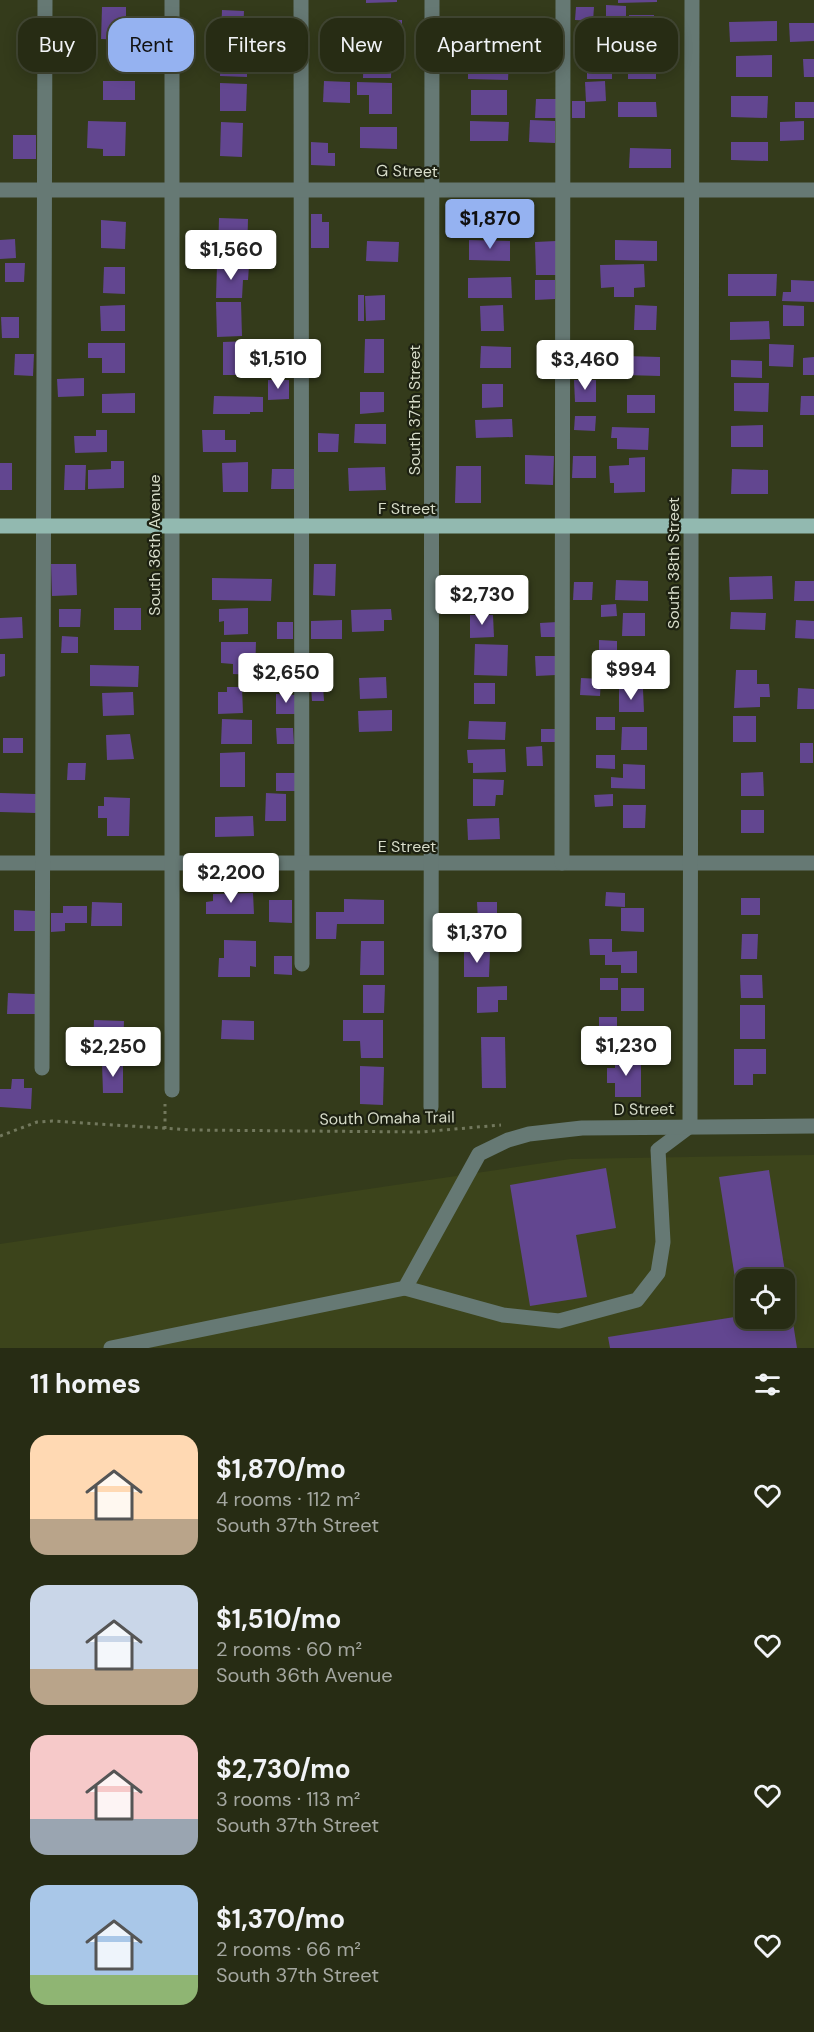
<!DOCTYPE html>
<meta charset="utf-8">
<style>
:root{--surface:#272c14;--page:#333822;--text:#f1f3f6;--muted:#a4a7a0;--line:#434834;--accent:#95b2f1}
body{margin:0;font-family:"DM Sans",sans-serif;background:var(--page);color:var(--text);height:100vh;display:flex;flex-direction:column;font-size:22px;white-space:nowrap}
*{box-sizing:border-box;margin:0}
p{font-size:20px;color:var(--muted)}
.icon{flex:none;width:33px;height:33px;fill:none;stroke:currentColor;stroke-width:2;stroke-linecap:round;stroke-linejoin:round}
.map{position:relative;height:1348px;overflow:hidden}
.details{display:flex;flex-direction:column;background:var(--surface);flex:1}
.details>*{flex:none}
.top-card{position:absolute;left:18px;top:18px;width:778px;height:54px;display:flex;gap:12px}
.buttons{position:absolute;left:735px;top:1269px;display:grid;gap:12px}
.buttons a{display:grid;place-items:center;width:60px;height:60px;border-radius:12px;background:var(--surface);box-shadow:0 3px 15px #0003,0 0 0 2px var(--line);font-size:30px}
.price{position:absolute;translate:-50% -51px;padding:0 14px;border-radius:6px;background:#fff;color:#222;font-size:20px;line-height:39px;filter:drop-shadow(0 2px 3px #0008)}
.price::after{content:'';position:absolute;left:50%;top:36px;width:18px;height:14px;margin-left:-9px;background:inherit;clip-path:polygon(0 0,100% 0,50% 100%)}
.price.on{background:var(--accent);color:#111}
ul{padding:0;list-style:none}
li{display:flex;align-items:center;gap:18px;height:150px;padding:0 30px}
li span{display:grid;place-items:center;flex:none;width:168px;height:120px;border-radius:18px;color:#555}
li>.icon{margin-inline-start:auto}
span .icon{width:72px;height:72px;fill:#fffc;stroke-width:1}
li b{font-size:26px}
h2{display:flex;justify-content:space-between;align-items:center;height:72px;padding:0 30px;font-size:26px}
.chip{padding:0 21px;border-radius:18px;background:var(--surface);box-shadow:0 3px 15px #0003,0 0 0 2px var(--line);font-size:21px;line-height:54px}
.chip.on{background:var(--accent);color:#111}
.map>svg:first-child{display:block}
.built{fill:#3c441b;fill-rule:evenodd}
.building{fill:#624690;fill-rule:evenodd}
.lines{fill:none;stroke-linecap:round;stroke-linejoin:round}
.path{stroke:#72785d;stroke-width:3;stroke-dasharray:3 4.5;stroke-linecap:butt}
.minor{stroke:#667974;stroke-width:15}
.major{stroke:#92b9b0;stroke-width:15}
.labels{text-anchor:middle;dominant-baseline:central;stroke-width:4.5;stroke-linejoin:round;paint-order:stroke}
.street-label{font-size:16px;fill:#d7dcc9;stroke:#1d2112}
</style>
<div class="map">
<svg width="814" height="1348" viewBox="0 0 814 1348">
<rect width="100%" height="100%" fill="#343b1b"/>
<path class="built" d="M814,1155v193h-814v-104l570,-85zM746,1280h38v38h-38z"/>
<g class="building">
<polygon points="366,0 397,0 397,2 366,3"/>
<polygon points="618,0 657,0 657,2 618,3"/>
<polygon points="606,5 626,6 626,17 606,17"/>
<polygon points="102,7 126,7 126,40 101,39"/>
<polygon points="576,7 594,7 593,21 575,20"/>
<polygon points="222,10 244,11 243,36 221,35"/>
<polygon points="629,15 654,15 655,39 635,39 635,26 629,26"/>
<polygon points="402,20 402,41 363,41 363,21"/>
<polygon points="472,20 503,21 503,40 471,39"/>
<polygon points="527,20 555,21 555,39 527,39"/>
<polygon points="777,21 777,41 730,42 729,22"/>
<polygon points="789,23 814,23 814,41 790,42"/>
<polygon points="364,43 392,44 391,78 363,78"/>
<polygon points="480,43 504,44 504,57 480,57"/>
<polygon points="221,46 258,47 258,61 247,60 247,77 220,76"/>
<rect x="628" y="47" width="28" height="32"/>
<polygon points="772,55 772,77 736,77 736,56"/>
<rect x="587" y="57" width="25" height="22"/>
<polygon points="468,59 509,60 508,80 468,79"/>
<polygon points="803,59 814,59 814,77 804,77"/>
<rect x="103" y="81" width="32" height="19"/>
<polygon points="324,81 350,82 350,103 323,102"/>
<polygon points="605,81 606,101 586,102 585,82"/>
<polygon points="357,82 392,83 392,114 369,114 369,95 357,95"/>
<polygon points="220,83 247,84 246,111 220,111"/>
<rect x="471" y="90" width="36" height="25"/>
<polygon points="731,96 768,96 767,118 731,117"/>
<polygon points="536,99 556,99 556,118 535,118"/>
<rect x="572" y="101" width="13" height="17"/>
<polygon points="618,102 656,102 657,117 618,117"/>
<rect x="795" y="102" width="19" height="16"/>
<polygon points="530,120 555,121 555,143 529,142"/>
<polygon points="88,121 126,122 125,156 103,156 103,149 87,148"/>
<polygon points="470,121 509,122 508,141 470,141"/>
<polygon points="804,121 804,140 780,141 780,122"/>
<polygon points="221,122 243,123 242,157 220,156"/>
<polygon points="360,127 397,127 397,149 360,148"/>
<rect x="13" y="135" width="23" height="24"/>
<polygon points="311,142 328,143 328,153 335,153 335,166 311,165"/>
<polygon points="731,142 768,142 768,161 731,160"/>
<polygon points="630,148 671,149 671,168 629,168"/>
<polygon points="311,214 322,214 322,222 329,222 329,248 311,248"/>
<polygon points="219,218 248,219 247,257 218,256"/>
<polygon points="101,220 126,222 125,249 101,248"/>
<polygon points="15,239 16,258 0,259 0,240"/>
<polygon points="469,240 510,241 510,261 469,260"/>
<polygon points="615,240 657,241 657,261 615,260"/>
<polygon points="367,241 399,242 398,262 366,261"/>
<polygon points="556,241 557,275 536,275 535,242"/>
<polygon points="5,263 25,263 24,282 5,282"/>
<polygon points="644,264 645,287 634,288 634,297 614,297 614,287 601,288 600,265"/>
<polygon points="217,265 249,266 248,280 243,280 242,298 216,298"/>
<polygon points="104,267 125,267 125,294 103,293"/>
<polygon points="728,274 777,274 776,296 728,296"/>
<polygon points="511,277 512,298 468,298 468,278"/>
<polygon points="535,280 555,280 555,299 535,300"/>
<polygon points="791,280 814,281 814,302 782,301 783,292 791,292"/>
<rect x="358" y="295" width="6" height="26"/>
<polygon points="385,295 385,320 366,321 365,296"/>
<polygon points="216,302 241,302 242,336 217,337"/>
<polygon points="125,305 125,331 101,331 100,306"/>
<polygon points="503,305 504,331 481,331 480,306"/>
<polygon points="635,305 657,306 656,330 634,330"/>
<polygon points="783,305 804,306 804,326 783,326"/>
<polygon points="1,317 19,317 19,338 2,338"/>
<polygon points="769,321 770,339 730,340 730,322"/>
<polygon points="365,339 384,339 384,373 364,373"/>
<polygon points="249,341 250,375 223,375 223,342"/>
<polygon points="88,343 125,343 125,373 102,373 102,358 88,358"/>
<polygon points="769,344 794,345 793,367 769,366"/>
<polygon points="481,346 511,347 511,368 480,368"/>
<polygon points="15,354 34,354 33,376 14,375"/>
<polygon points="625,356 660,357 660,376 625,375"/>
<polygon points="814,357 814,375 803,375 803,358"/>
<polygon points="731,360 762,361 762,378 731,377"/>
<polygon points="84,378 84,396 58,397 57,379"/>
<polygon points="268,380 289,380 289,399 268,400"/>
<polygon points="574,380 596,380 596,402 575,402"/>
<polygon points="734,383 769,383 768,412 734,411"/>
<polygon points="482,384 503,384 503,407 482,408"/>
<polygon points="360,392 384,392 384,412 360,414"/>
<polygon points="135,393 135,413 102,413 102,394"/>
<rect x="627" y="395" width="28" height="18"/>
<polygon points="214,396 263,397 263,412 250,412 250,414 213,414"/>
<polygon points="801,396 814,396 814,415 800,415"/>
<polygon points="575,416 596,416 595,431 574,430"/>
<polygon points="512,419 513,437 476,438 475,420"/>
<polygon points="355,424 386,424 386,444 354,443"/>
<polygon points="763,425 763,447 731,447 731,426"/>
<polygon points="612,427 649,428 648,450 617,449 617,438 611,438"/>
<polygon points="96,430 107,430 107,452 75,453 74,436 96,436"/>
<polygon points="202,430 225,430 225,440 236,440 236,452 203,452"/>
<polygon points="318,433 339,434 338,452 318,452"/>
<polygon points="525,455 554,456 553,485 525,484"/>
<polygon points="573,456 596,456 596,478 572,478"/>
<polygon points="645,457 645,492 614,493 614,483 610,483 609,466 629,465 629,458"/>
<polygon points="111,461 124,461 124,488 88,489 88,470 111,469"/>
<polygon points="248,462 248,492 223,492 222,463"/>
<rect x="0" y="463" width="12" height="27"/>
<polygon points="65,465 86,465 85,490 64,490"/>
<polygon points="456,466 481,466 481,503 455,503"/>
<polygon points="385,467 386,490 349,491 348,468"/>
<polygon points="272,469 298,469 298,489 271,489"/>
<polygon points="732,469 768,470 768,494 731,494"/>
<polygon points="51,564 76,564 77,595 52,596"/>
<polygon points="314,564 336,564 335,596 313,595"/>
<polygon points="473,576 510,577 509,599 473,598"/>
<polygon points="772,576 773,599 730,600 729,577"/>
<polygon points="212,578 272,579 271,601 212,600"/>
<polygon points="616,580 648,581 648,601 615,600"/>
<polygon points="795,581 814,581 814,601 794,601"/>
<polygon points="574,582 593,582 592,600 573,600"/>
<polygon points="616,604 617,616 601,617 601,605"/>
<rect x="114" y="608" width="27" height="22"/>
<polygon points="248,608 248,634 224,635 224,621 219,622 219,609"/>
<polygon points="59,609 81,609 80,627 59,627"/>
<polygon points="391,609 392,620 384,620 384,631 352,632 351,610"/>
<polygon points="731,612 766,613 765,630 730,629"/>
<polygon points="623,613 645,613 645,636 622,636"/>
<polygon points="470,615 493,615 494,637 470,638"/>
<polygon points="22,617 23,638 0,639 0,618"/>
<polygon points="342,620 342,639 311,639 311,621"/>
<polygon points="796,620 814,621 814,639 795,638"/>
<rect x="277" y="622" width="16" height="17"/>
<polygon points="557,622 558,637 541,637 540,623"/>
<polygon points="62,636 78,637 78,653 61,653"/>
<polygon points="599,640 617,641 617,654 599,654"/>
<polygon points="221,642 256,642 255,675 233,674 233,664 221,663"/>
<polygon points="475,644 508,645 507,676 474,675"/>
<polygon points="623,650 648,651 648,673 623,673"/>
<polygon points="0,654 5,654 5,676 0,677"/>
<polygon points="535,656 555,656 556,675 536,676"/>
<polygon points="90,665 139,666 138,687 90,686"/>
<polygon points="736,670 757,670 757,684 769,684 770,697 760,697 760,707 734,708"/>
<polygon points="386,677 387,698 360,699 359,678"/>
<polygon points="581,678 601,679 600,696 580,695"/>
<rect x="474" y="683" width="21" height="21"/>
<polygon points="311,685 323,685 324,701 312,701"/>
<polygon points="227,687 242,687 243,713 218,714 218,692 227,692"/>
<polygon points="798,688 814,689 814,709 797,709"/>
<polygon points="619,689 643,689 644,712 619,712"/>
<polygon points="133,692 134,715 103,716 102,693"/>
<polygon points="276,694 297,695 297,714 276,714"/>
<polygon points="392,710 392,731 359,732 358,711"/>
<rect x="733" y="716" width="23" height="26"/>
<rect x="596" y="717" width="19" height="13"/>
<polygon points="222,719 252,720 252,744 221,744"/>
<polygon points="469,721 506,722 505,740 468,739"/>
<polygon points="622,727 647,727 647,750 621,750"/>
<polygon points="276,728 293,728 294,744 277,744"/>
<rect x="541" y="729" width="14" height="13"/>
<polygon points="130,734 134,759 107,760 106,735"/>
<rect x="3" y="738" width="20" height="15"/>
<rect x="800" y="743" width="13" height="20"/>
<polygon points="542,746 543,766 527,766 526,747"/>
<polygon points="505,749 506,772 473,773 473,763 468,763 467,750"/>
<polygon points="245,752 245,787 220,787 220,753"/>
<polygon points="596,755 615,755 615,769 596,768"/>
<polygon points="68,763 86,763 85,780 67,780"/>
<polygon points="623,764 645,765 645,789 611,788 611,777 623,778"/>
<polygon points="763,772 764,796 741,796 741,773"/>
<rect x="276" y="773" width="19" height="18"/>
<polygon points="473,779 504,780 503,795 496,795 495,806 473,806"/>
<polygon points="0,793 36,794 36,813 0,812"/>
<polygon points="266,793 286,794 286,821 265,821"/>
<polygon points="613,794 613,806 595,807 594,795"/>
<polygon points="104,797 130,798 129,836 107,836 107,818 98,818 98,806 104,806"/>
<polygon points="623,805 646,805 645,828 623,828"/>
<rect x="741" y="810" width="23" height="23"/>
<polygon points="253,816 254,836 215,837 215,817"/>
<polygon points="499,818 500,839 468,840 467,819"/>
<polygon points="606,892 625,893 625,907 605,906"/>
<polygon points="253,893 254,914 206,914 206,902 213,901 213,894"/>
<rect x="741" y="898" width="19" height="17"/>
<polygon points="344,899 384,900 384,924 337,924 336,939 316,939 316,912 344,912"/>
<polygon points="269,900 292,900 292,923 269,922"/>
<polygon points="92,902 122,903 122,926 91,926"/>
<polygon points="477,902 497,902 497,921 478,922"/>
<polygon points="63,906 87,906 87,923 65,923 65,931 51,932 51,913 63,913"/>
<polygon points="621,908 644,908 644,932 621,931"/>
<polygon points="14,910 36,911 35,931 14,931"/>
<polygon points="502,914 514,914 514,932 501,932"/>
<polygon points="742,934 758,934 757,959 741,959"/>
<polygon points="589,939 612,939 612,952 637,951 637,973 621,973 621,965 605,965 605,955 590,955"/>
<polygon points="224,940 256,941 256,967 250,966 250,977 218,977 219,958 224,958"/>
<polygon points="361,941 384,941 384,975 360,975"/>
<polygon points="464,951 490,951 489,977 464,977"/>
<polygon points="274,956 292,956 292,975 274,974"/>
<polygon points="740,975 762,975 763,998 741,998"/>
<rect x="600" y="978" width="18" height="12"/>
<polygon points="363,985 385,985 384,1013 363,1013"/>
<polygon points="507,986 507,1000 498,1000 498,1012 477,1013 477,987"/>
<rect x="621" y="988" width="23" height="23"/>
<polygon points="8,993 35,994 35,1014 7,1014"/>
<rect x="740" y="1005" width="25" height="34"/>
<polygon points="599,1017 617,1017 617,1029 599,1028"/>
<polygon points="94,1020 124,1021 123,1051 93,1050"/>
<polygon points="222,1020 254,1021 254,1040 221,1039"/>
<polygon points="343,1020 383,1020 383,1058 361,1058 360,1041 343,1041"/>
<polygon points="623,1026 645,1026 645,1050 622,1049"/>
<polygon points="481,1037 505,1037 506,1088 482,1088"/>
<polygon points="734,1049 766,1049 766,1074 753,1074 753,1085 734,1085"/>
<polygon points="615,1056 641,1057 641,1097 615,1097 615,1083 607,1083 607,1068 615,1068"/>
<polygon points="123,1062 123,1093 103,1093 102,1063"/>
<polygon points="360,1066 384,1067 383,1105 360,1104"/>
<polygon points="12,1079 24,1079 24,1088 32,1088 31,1109 0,1107 0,1089 11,1089"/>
<polygon points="606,1168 616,1228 576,1235 587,1297 530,1306 510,1185"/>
<path d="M769,1170l28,178h-187l-2,-11 133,-21 -22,-139zM746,1280h38v38h-38z"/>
</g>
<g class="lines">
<g class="path">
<polyline points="165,1129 165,1104"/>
<polyline points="0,1136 37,1122 52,1121 192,1130 421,1132 501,1125"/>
</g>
<g class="minor">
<polyline points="301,0 302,964"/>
<polyline points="0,190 814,190"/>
<polyline points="0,863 814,863"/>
<polyline points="562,863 563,0"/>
<polyline points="42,1068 45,0"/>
<polyline points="172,1090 172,0"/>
<polyline points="431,1107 432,0"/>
<polyline points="405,1288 503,1315 559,1321 637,1300 658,1273 663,1242 658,1150 690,1126 692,0"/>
<polyline points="111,1348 405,1288 479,1154 508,1140 529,1134 582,1128 814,1126"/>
</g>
<polyline class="major" points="0,526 814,526"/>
</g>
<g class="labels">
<g class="street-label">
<text transform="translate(407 171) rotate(1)">G Street</text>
<text transform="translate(414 410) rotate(-90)">South 37th Street</text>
<text x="407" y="508">F Street</text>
<text transform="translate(154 545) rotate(-90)">South 36th Avenue</text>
<text transform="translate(673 563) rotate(-90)">South 38th Street</text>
<text x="407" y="846">E Street</text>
<text transform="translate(644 1109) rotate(-1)">D Street</text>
<text transform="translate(387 1118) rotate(-1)">South Omaha Trail</text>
</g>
</g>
</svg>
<div class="buttons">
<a><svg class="icon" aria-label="locate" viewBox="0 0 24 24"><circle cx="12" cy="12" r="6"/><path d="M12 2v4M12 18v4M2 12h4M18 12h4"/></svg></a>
</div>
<b class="price on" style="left:490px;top:250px">$1,870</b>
<b class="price" style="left:231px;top:281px">$1,560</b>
<b class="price" style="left:278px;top:390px">$1,510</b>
<b class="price" style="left:585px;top:391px">$3,460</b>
<b class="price" style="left:482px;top:626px">$2,730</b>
<b class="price" style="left:631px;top:701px">$994</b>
<b class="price" style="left:286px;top:704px">$2,650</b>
<b class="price" style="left:231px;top:904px">$2,200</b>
<b class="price" style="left:477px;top:964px">$1,370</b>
<b class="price" style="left:626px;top:1077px">$1,230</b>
<b class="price" style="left:113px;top:1078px">$2,250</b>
<div class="top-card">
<a class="chip">Buy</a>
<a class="chip on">Rent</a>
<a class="chip">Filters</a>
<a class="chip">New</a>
<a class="chip">Apartment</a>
<a class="chip">House</a>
</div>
</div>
<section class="details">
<h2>11 homes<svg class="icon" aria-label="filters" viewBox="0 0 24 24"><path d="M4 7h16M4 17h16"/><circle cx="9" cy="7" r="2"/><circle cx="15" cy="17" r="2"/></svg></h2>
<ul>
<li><span style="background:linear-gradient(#ffd9b3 70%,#b9a48a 0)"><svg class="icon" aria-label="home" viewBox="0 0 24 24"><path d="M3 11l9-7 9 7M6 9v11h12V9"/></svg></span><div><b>$1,870/mo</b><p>4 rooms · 112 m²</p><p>South 37th Street</p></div><svg class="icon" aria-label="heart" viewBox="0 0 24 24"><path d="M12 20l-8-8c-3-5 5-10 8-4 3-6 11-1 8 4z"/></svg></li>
<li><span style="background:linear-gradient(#c9d6e8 70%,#b9a48a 0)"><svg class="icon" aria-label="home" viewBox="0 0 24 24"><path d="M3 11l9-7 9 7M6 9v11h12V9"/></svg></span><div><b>$1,510/mo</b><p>2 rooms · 60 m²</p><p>South 36th Avenue</p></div><svg class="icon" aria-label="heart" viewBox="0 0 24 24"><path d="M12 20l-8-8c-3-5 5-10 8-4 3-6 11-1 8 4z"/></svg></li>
<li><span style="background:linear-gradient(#f6c9c9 70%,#9aa5b1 0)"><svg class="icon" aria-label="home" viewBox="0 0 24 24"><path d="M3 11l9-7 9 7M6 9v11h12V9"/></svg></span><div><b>$2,730/mo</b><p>3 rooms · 113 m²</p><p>South 37th Street</p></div><svg class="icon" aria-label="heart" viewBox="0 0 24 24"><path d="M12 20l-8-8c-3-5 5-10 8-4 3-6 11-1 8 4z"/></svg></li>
<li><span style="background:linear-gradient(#a9c7e8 75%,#8fb573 0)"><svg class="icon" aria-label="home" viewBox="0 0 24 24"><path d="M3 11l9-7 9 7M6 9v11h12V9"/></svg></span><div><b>$1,370/mo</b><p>2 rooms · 66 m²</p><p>South 37th Street</p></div><svg class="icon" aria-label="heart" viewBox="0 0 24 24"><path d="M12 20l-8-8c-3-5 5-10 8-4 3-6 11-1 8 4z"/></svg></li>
</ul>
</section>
